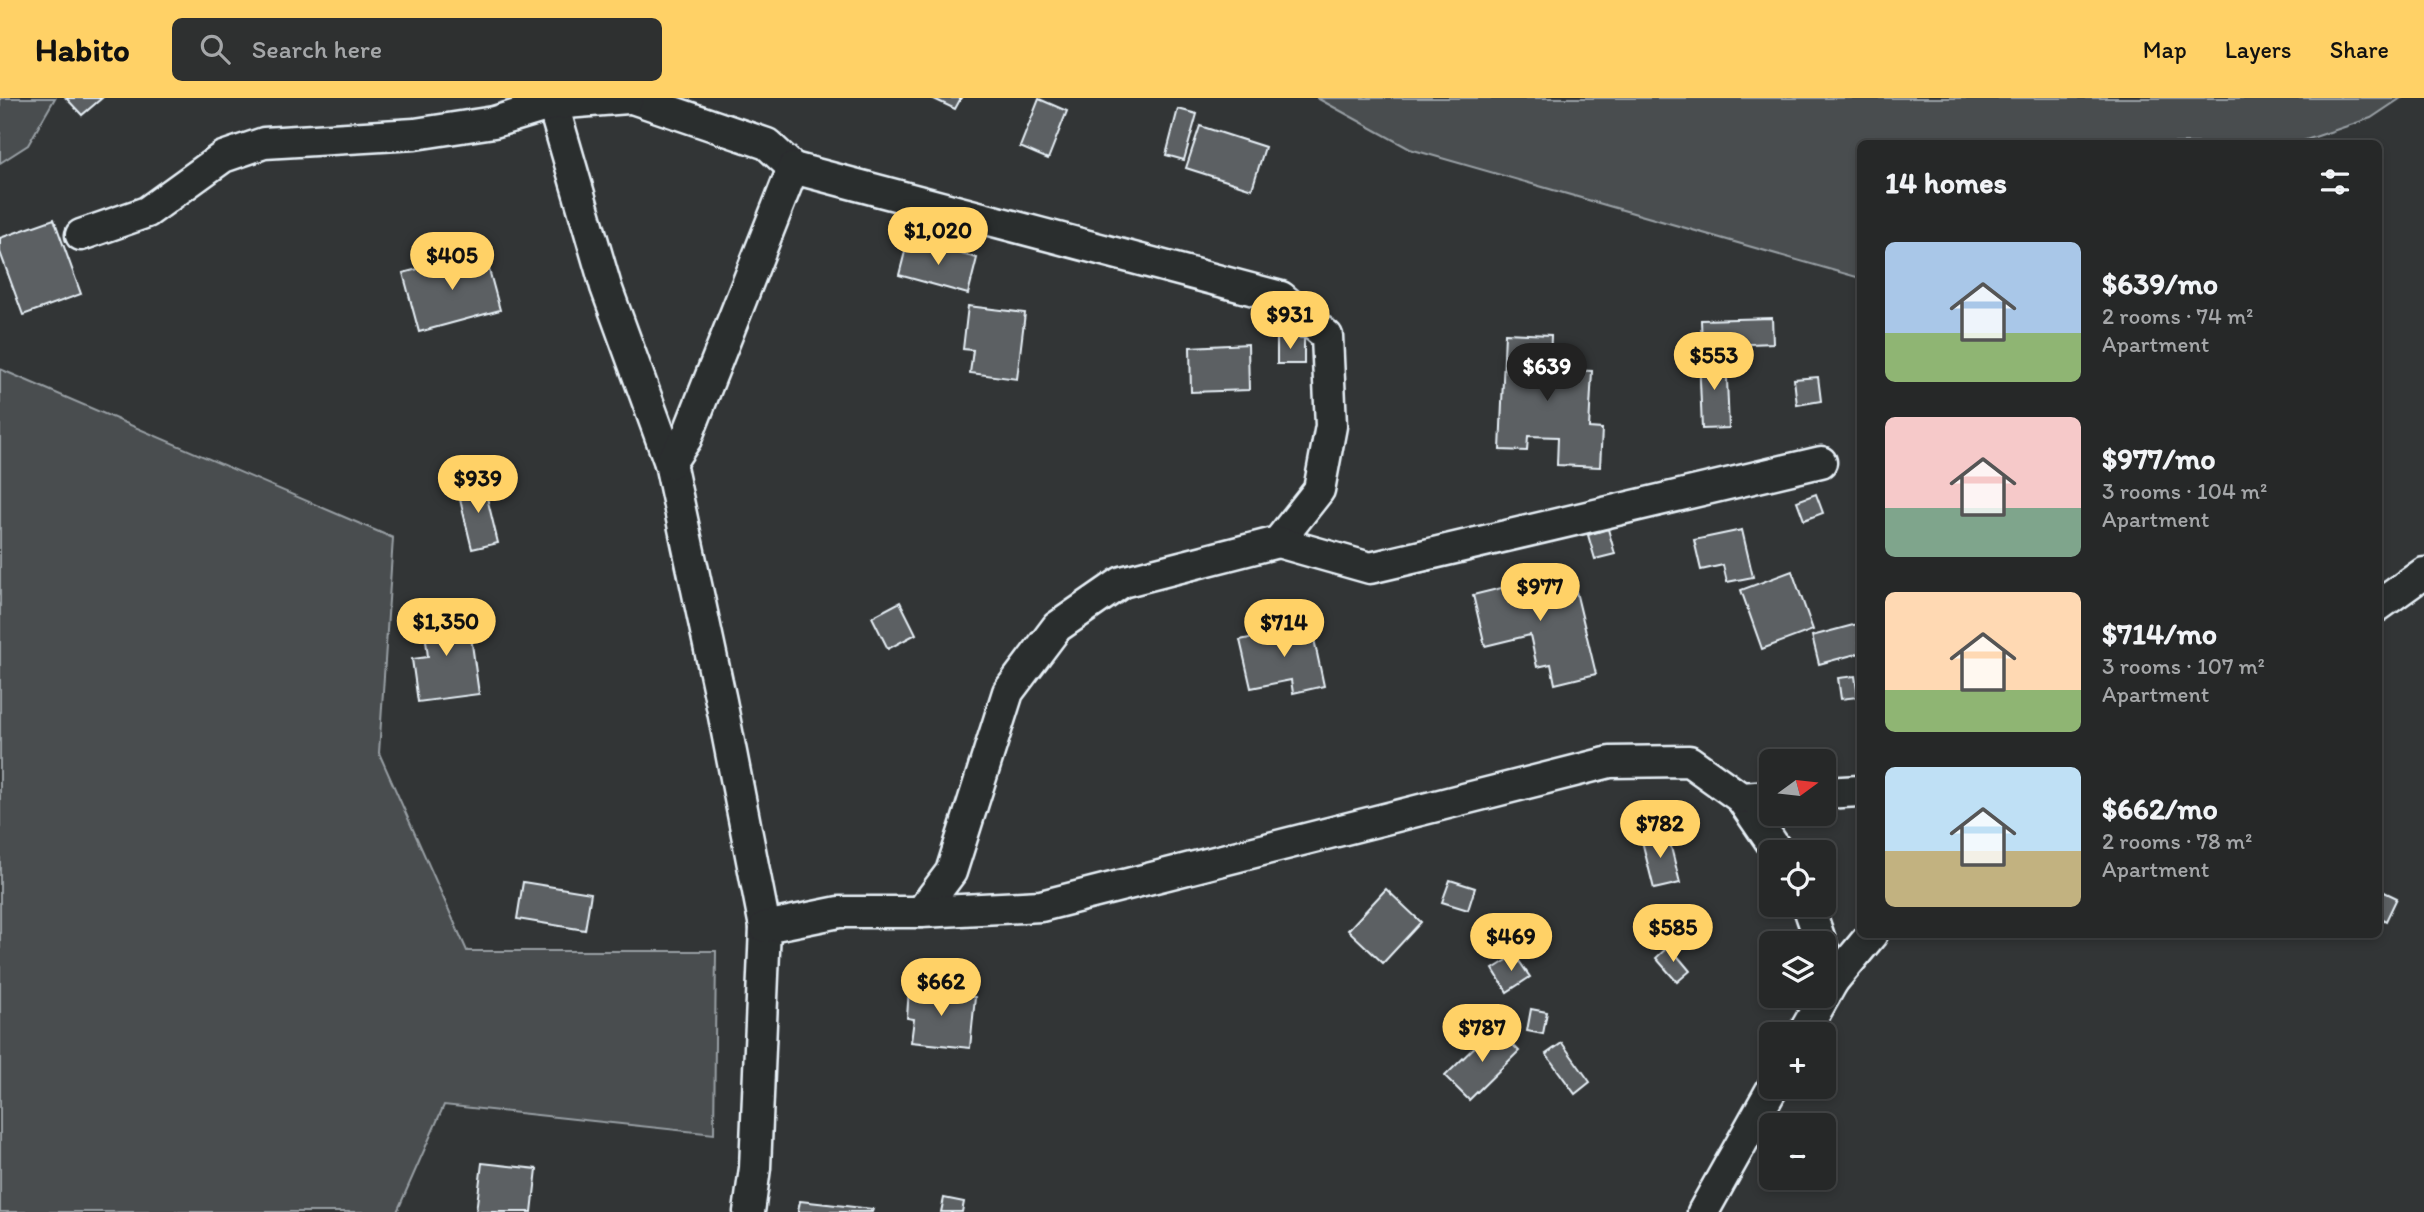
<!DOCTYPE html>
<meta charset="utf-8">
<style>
:root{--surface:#262828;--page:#2e3030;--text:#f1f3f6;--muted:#a4a6a8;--line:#424445;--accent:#ffd166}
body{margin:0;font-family:Itim,sans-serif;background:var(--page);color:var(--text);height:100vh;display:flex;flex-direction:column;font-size:26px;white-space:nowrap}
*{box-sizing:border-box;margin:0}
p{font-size:23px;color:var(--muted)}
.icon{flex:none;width:38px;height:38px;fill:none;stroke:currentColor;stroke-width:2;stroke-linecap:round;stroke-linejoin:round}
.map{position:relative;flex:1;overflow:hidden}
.panel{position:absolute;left:1857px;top:42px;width:525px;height:798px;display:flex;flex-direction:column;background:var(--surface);border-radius:10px;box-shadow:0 4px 10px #0003,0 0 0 2px var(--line)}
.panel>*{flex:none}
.needle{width:46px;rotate:75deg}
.tools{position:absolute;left:1759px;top:651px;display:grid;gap:14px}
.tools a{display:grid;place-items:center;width:77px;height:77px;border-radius:10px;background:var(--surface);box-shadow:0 4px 10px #0003,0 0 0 2px var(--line);font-size:35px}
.price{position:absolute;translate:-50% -60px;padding:0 16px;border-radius:24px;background:var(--accent);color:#111;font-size:23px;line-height:46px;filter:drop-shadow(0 2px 4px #0008)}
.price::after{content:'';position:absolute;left:50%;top:42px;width:21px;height:16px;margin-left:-10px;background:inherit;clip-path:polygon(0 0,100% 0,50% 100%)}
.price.active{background:#222;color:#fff}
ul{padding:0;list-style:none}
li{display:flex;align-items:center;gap:21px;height:175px;padding:0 28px}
li span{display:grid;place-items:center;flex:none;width:196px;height:140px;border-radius:10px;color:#555}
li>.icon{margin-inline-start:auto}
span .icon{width:84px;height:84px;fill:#fffc;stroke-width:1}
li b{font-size:30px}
h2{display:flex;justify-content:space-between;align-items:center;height:84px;padding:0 28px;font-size:30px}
header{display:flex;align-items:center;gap:42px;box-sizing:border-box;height:98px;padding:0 35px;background:var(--accent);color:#111}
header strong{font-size:33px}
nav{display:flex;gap:38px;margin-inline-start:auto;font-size:24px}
.search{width:490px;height:63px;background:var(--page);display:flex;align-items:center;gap:18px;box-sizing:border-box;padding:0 24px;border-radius:10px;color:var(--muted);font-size:26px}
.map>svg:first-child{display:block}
.green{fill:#494d4f;stroke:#989fa4;stroke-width:2}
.building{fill:#5c6063;stroke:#e8f1f8;stroke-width:2}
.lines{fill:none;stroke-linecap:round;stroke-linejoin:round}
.street-casing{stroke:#e8f1f8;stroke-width:35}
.street{stroke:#2a2d2e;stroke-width:30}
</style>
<header>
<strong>Habito</strong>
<div class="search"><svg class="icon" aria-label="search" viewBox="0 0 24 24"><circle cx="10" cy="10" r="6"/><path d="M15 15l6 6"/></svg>Search here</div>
<nav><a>Map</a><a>Layers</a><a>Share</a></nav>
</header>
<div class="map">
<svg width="2424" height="1114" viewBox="0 0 2424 1114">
<rect width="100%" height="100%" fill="#323536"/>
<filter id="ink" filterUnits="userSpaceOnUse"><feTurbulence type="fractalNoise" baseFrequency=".0143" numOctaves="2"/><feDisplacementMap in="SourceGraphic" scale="14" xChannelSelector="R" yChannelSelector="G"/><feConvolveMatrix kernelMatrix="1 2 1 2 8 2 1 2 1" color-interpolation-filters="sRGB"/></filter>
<g filter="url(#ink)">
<g class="green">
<polygon points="0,0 55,0 28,47 0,65"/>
<polygon points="1317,0 2401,0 2371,20 2297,45 1860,46 1860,180 1410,51"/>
<polygon points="0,271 393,440 379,655 467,853 716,853 714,1036 444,1007 397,1114 0,1114"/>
</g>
<g class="building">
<polygon points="66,0 102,0 82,17"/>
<polygon points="932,0 961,0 955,11"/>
<polygon points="1039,1 1067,13 1048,61 1020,49"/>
<polygon points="1178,11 1197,16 1184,62 1166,57"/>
<polygon points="1200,28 1265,49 1252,91 1186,70"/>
<polygon points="54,121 81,196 23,217 0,154 0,140"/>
<polygon points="908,142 977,160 968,196 899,177"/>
<polygon points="484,153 500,212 419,234 403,175"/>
<polygon points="968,208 1025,215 1017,281 970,275 973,252 963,251"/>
<polygon points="1772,220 1773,245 1702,248 1701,222"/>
<polygon points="1505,235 1551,237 1550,271 1592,273 1589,330 1602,331 1600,369 1557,367 1558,339 1528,338 1527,353 1500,352"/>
<rect x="1277" y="240" width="27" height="26"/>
<polygon points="1248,246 1249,292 1191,294 1190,249"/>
<polygon points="1726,257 1729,330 1702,331 1699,258"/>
<polygon points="1818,279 1821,303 1797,307 1794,281"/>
<polygon points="483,383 498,445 472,451 457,389"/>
<polygon points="1816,396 1823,415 1804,422 1797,403"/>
<polygon points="1608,431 1615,456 1595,461 1588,437"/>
<polygon points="1742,432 1753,479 1727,484 1723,467 1701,472 1694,442"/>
<polygon points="1571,473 1596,576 1555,586 1551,566 1537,569 1530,537 1485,548 1473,497"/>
<polygon points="1792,473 1813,532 1762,551 1741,492"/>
<polygon points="900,504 916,536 888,551 872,519"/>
<polygon points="467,510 479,596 418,604 412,561 428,559 423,517"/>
<polygon points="1857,526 1860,555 1819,566 1812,538"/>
<polygon points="1311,527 1324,588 1293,595 1291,582 1251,590 1240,542"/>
<polygon points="1855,578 1858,599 1841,601 1838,580"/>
<polygon points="1667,733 1680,785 1654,791 1641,739"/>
<polygon points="1450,782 1475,790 1468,812 1442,804"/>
<polygon points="523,784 591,795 585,832 517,821"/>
<polygon points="1386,791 1421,824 1383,865 1348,832"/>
<polygon points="2378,791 2397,800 2386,823 2378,819"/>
<polygon points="1669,848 1690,873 1677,884 1656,860"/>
<polygon points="1515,857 1530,879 1507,894 1493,871"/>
<polygon points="909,890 975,899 970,950 911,944 914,921 907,920"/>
<polygon points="1531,911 1547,914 1543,936 1527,933"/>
<polygon points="1495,929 1519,953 1469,1002 1445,978"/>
<polygon points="1562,945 1590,984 1575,996 1546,956"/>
<polygon points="482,1065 537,1071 532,1114 476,1114"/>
<polygon points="944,1100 964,1104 962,1114 941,1114"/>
<polygon points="800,1103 873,1111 872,1114 798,1114"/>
</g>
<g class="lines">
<g class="street-casing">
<g id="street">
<polyline points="551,0 606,189 670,365 721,603 765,829 755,1070 749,1114"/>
<polyline points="632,0 767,46 793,70"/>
<polyline points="81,137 147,114 223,59 264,45 415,36 494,24 553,6 628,0"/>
<polyline points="670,365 686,341 793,70 1281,199 1327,238 1331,328 1319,392 1278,444"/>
<polyline points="2378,508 2424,475"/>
<polyline points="1824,695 1860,693"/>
<polyline points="1741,700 1778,754"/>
<polyline points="1808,807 1821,845"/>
<polyline points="921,814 951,774 1008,594 1057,529 1122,484 1278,444 1370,470 1821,364"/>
<polyline points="765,829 839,814 921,814 1041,808 1610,664 1689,663 1741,700 1771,698"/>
<polyline points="1833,883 1872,836"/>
<polyline points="1803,936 1833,883 1824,854"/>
<polyline points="1703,1114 1773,989"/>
</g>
</g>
<use href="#street" class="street"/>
</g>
</g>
</svg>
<div class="tools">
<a><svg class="needle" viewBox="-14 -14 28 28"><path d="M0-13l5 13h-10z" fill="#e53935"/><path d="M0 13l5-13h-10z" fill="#a4a6a8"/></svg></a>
<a><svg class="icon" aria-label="locate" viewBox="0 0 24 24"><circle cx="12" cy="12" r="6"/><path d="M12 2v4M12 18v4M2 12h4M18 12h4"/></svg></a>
<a><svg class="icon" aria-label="layers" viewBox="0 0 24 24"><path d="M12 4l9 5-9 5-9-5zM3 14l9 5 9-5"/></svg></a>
<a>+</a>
<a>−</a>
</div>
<b class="price" style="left:938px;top:169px">$1,020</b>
<b class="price" style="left:452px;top:194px">$405</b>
<b class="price" style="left:1290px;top:253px">$931</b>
<b class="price" style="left:1714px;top:294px">$553</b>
<b class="price active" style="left:1547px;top:305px">$639</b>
<b class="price" style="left:478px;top:417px">$939</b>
<b class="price" style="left:1540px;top:525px">$977</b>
<b class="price" style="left:446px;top:560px">$1,350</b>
<b class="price" style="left:1284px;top:561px">$714</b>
<b class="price" style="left:1660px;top:762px">$782</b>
<b class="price" style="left:1673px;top:866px">$585</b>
<b class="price" style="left:1511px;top:875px">$469</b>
<b class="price" style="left:941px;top:920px">$662</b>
<b class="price" style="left:1482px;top:966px">$787</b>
<section class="panel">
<h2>14 homes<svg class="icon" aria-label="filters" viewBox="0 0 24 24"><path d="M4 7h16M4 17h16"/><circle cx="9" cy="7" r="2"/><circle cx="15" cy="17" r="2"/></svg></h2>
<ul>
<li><span style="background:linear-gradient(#a9c7e8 65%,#8fb573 0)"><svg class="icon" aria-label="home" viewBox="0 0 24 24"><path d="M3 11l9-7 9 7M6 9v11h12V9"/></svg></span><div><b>$639/mo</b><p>2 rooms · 74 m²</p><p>Apartment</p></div></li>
<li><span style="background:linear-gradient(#f6c9c9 65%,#7fa58c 0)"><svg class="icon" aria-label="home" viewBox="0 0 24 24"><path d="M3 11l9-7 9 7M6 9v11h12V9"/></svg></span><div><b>$977/mo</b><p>3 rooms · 104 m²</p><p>Apartment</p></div></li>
<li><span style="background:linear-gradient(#ffd9b3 70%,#8fb573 0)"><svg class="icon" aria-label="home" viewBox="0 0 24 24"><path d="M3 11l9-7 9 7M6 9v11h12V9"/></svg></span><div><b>$714/mo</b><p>3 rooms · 107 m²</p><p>Apartment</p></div></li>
<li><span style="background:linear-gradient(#bfe0f5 60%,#c2b280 0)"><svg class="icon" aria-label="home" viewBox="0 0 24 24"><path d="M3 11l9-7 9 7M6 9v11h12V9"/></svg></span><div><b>$662/mo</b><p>2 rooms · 78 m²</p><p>Apartment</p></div></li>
</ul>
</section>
</div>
